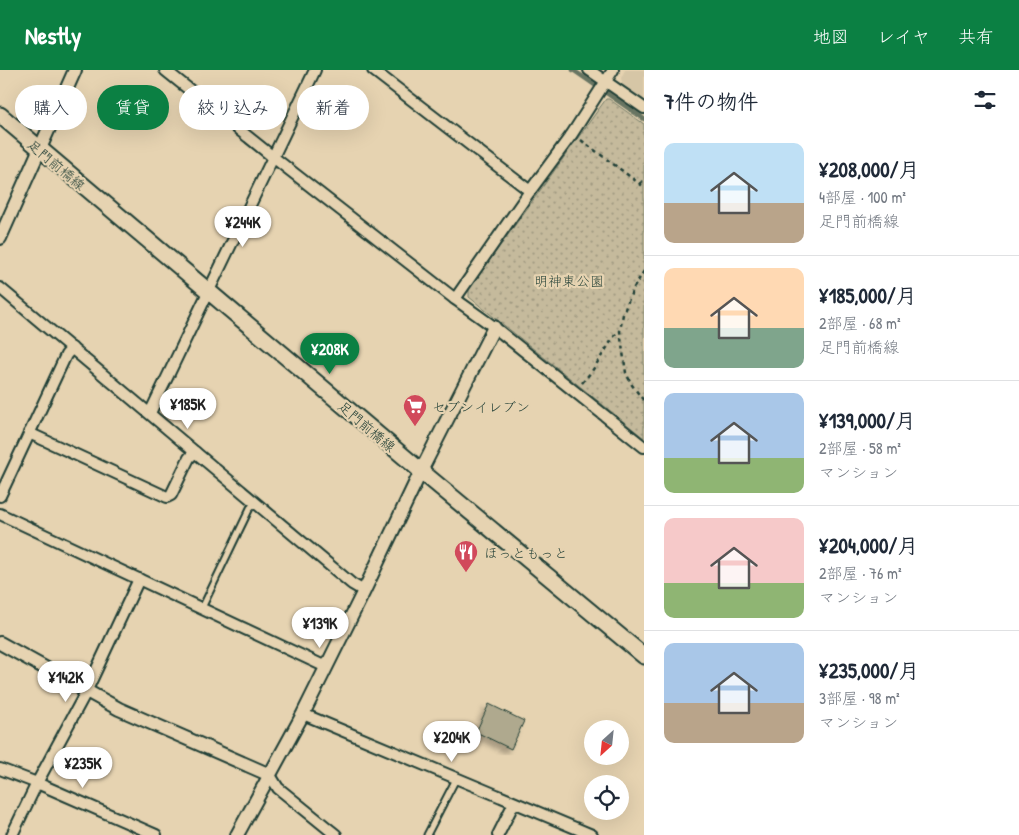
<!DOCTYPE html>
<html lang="ja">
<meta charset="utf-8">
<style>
:root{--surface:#fff;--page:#f6f6f7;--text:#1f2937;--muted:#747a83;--line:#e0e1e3;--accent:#0b8043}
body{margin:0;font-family:"Patrick Hand","Klee One",sans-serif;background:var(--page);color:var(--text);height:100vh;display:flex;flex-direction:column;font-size:19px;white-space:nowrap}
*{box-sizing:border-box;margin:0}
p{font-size:16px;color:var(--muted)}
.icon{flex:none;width:28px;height:28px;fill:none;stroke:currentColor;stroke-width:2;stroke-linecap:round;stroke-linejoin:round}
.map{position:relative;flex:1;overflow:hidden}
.drawer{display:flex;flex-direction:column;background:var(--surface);width:375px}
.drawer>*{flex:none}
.hud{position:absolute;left:15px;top:15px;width:475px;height:45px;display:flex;gap:10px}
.needle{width:32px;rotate:207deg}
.controls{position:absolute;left:584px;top:650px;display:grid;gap:10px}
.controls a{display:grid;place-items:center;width:45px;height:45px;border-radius:50%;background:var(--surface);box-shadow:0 5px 20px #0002;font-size:25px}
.price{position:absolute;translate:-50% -42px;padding:0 11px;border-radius:18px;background:#fff;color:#222;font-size:16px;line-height:32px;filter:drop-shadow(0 1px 2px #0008)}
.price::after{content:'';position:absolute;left:50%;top:30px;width:15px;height:11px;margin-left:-8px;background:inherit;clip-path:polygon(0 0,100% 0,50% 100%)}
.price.active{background:var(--accent);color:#fff}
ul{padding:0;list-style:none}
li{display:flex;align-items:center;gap:15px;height:125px;padding:0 20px}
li+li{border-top:1px solid var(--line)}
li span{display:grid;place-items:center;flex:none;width:140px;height:100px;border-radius:10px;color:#555}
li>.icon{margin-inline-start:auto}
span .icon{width:60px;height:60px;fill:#fffc;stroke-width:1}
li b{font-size:21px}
h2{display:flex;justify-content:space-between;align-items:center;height:60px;padding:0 20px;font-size:21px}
.pill{padding:0 18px;border-radius:22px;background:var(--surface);box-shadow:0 5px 20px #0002;font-size:18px;line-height:45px}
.pill.active{background:var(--accent);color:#fff}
header{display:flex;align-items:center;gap:30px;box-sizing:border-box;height:70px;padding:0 25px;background:var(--accent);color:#fff}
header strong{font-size:24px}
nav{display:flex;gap:28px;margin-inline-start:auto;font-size:18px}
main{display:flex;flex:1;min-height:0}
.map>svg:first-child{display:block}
.built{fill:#d6c6a6}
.park{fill:url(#park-dots);stroke:#727c68}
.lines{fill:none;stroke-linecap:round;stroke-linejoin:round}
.stream{stroke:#687462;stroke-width:4.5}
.building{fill:#afa98e;stroke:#1f3d34;filter:url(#shadow)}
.service-casing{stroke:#1f3d34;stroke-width:9}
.minor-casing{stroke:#1f3d34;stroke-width:14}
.tertiary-casing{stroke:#1f3d34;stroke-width:16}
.secondary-casing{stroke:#1f3d34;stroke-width:19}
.path{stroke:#1f3d34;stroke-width:2.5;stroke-dasharray:4 4;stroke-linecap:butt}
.service{stroke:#e6d3b1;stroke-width:5}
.minor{stroke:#e6d3b1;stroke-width:10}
.tertiary{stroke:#e6d3b1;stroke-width:12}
.secondary{stroke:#e6d3b1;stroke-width:15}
.labels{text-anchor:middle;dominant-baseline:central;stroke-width:4.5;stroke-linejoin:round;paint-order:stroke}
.street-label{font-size:14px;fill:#1f3d34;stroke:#e6d3b1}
.park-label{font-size:14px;fill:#304a3e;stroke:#e6d3b1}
.poi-label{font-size:14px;fill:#1f3d34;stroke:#e6d3b1;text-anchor:start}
</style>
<header>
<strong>Nestly</strong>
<nav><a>地図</a><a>レイヤ</a><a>共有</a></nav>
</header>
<main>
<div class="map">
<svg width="644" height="765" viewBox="0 0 644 765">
<defs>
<pattern id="park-dots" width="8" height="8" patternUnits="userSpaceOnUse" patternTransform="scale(1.25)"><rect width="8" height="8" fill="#c5ba9c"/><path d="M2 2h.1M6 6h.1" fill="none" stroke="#9f9880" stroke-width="1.8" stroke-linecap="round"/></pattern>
<filter id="shadow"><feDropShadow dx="-4.5" dy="4.5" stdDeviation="2.5" flood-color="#0004"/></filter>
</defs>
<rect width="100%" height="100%" fill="#e6d3b1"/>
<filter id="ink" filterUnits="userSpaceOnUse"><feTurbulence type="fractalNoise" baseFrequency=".02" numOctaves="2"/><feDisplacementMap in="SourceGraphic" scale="10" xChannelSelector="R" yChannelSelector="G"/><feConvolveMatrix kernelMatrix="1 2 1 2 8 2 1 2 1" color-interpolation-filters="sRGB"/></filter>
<g filter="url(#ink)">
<polygon class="built" points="625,0 644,0 644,31 623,16 621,8"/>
<polygon class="park" points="606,29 609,29 644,54 644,368 469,227 469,219"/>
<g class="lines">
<polyline class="stream" points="573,0 644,49"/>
</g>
<polygon class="building" points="489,634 524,651 511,679 476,662"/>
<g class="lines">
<g class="service-casing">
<g id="service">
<polyline points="202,538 250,438 255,433"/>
<polyline points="427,765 456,709"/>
</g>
</g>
<g class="minor-casing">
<g id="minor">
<polyline points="165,0 273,87 455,229 494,257 644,377"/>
<polyline points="373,0 530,121"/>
<polyline points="589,0 644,38"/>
<polyline points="0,218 352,514 364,521"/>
<polyline points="455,229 530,121 572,64 613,0"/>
<polyline points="150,343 315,0"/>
<polyline points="29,363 167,427 171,425 173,421 189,388 195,382"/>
<polyline points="0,426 66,285 72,278"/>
<polyline points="0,444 326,597"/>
<polyline points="303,644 592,765"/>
<polyline points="0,699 37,713 156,765"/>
<polyline points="270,705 278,718 336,765"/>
<polyline points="12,765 37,713 86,622 139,509"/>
<polyline points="498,765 514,733"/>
</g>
</g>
<g class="tertiary-casing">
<g id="tertiary">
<polyline points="0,168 75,0"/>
<polyline points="0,573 119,639 270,705"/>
<polyline points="237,765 303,644 364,521 421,401 494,257"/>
</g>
</g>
<g class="secondary-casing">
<polyline id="secondary" points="0,45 421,401 644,586"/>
</g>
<g class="path">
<polyline points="581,70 644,117"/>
<polyline points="640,114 644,109"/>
<polyline points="644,201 633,219 623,244 620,261 626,303 632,315 644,331"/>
<polyline points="582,313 592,301 615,265 620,262"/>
</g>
<use href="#service" class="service"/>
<use href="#minor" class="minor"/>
<use href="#tertiary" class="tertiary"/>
<use href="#secondary" class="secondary"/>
</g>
</g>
<defs>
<g id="supermarket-pin" transform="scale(1.25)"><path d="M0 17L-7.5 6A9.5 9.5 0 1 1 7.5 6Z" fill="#d1495b" stroke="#e6d3b1"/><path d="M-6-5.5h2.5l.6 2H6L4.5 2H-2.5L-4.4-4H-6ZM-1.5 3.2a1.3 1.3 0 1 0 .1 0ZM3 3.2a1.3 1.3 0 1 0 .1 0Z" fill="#fff"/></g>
<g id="restaurant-pin" transform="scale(1.25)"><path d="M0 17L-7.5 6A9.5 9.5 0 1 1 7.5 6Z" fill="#d1495b" stroke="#e6d3b1"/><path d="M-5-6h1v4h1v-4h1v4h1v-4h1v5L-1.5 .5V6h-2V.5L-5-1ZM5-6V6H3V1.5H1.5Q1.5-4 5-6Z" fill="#fff"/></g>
</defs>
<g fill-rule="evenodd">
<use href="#supermarket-pin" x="415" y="336"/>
<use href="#restaurant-pin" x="466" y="482"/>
</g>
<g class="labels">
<g class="street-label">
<text transform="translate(57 94) rotate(40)">足門前橋線</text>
<text transform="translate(367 356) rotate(40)">足門前橋線</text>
</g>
<g class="park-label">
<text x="569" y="210">明神東公園</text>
</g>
<g class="poi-label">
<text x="432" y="336">セブンイレブン</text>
<text x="484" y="482">ほっともっと</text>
</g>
</g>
</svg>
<div class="controls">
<a><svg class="needle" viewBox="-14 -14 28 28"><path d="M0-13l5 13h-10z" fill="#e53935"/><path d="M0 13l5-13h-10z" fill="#747a83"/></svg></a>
<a><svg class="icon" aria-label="locate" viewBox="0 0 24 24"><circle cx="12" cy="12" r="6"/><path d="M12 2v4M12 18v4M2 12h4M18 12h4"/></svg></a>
</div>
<b class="price" style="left:243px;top:178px">¥244K</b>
<b class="price active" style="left:330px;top:305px">¥208K</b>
<b class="price" style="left:188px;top:360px">¥185K</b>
<b class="price" style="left:320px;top:579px">¥139K</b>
<b class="price" style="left:66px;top:633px">¥142K</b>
<b class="price" style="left:452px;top:693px">¥204K</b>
<b class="price" style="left:83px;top:719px">¥235K</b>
<div class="hud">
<a class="pill">購入</a>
<a class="pill active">賃貸</a>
<a class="pill">絞り込み</a>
<a class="pill">新着</a>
</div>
</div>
<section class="drawer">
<h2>7件の物件<svg class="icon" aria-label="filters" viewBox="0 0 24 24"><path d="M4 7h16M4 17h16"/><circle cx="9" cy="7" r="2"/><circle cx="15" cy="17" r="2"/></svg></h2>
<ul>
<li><span style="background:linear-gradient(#bfe0f5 60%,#b9a48a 0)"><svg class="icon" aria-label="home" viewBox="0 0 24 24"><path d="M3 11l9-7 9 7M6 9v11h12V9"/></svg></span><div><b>¥208,000/月</b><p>4部屋 · 100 m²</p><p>足門前橋線</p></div></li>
<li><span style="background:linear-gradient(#ffd9b3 60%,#7fa58c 0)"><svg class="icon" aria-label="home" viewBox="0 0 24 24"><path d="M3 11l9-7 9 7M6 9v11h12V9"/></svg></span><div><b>¥185,000/月</b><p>2部屋 · 68 m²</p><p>足門前橋線</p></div></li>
<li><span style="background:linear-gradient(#a9c7e8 65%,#8fb573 0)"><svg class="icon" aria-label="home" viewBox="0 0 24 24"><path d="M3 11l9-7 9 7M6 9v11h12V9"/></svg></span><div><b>¥139,000/月</b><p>2部屋 · 58 m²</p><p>マンション</p></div></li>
<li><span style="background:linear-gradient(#f6c9c9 65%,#8fb573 0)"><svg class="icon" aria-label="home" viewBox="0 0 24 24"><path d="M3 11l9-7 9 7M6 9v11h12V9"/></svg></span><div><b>¥204,000/月</b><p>2部屋 · 76 m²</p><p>マンション</p></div></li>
<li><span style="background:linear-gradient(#a9c7e8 60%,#b9a48a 0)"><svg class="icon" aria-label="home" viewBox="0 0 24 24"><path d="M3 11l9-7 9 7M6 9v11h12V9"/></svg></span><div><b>¥235,000/月</b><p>3部屋 · 98 m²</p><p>マンション</p></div></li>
</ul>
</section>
</main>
